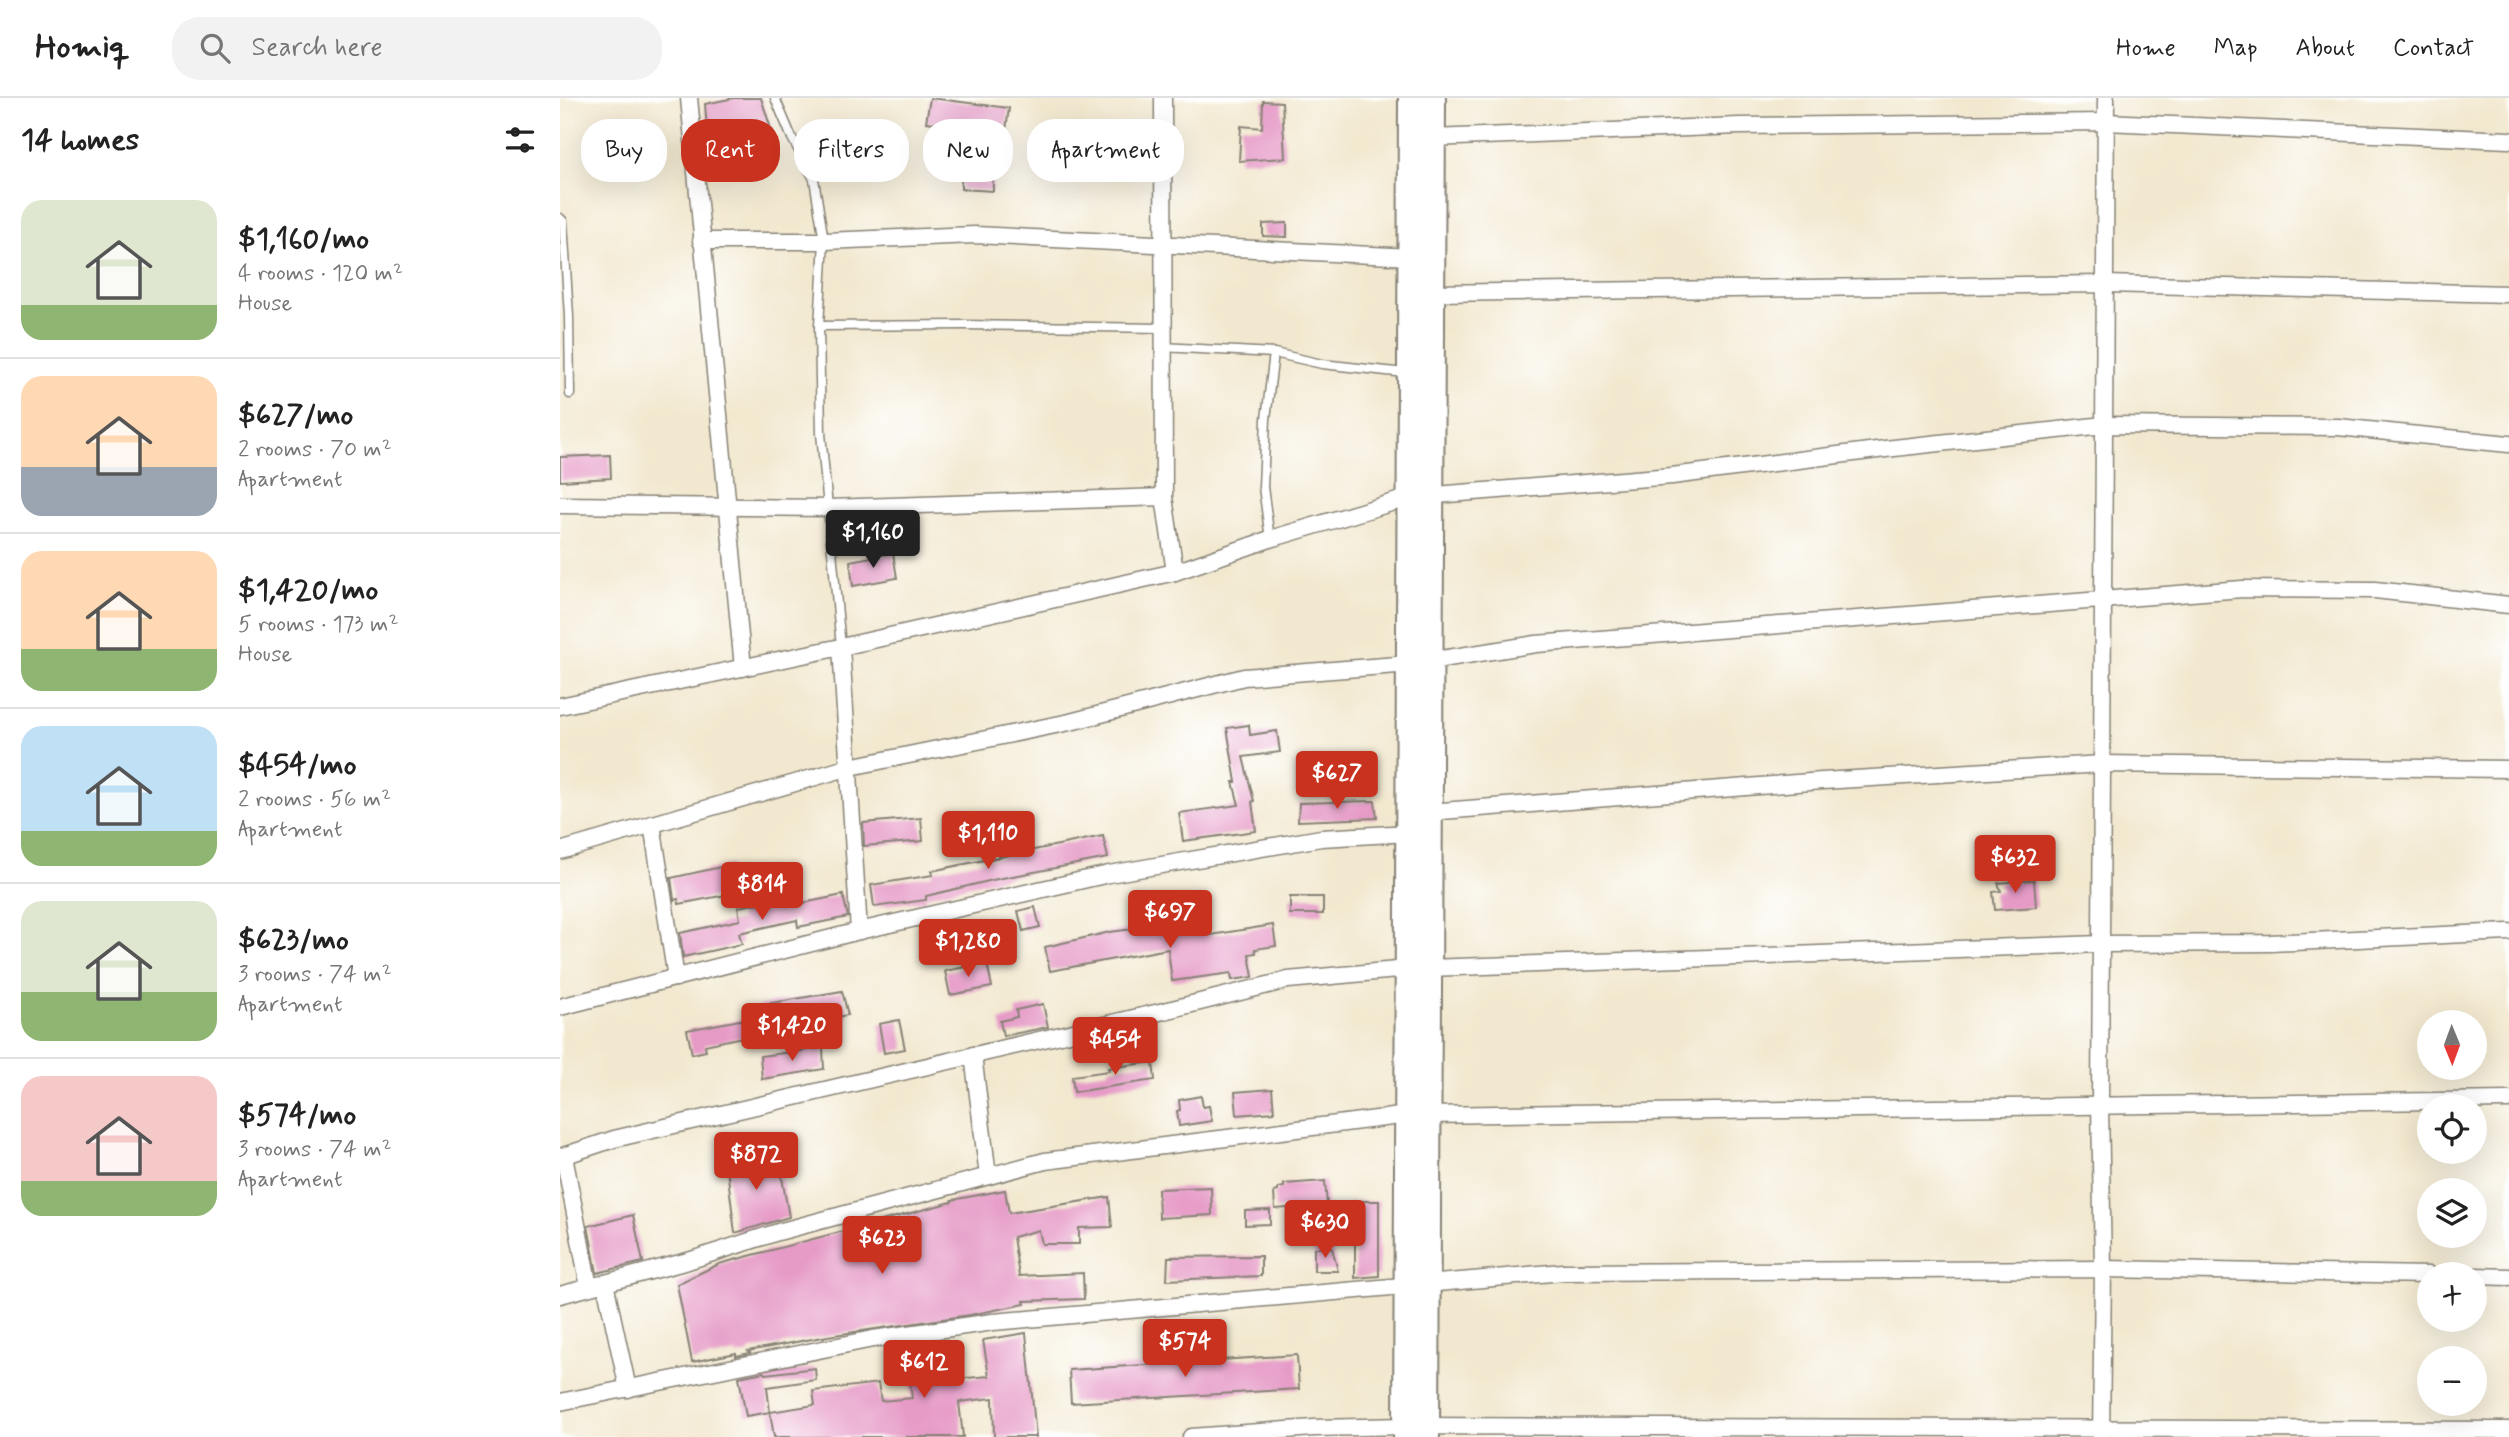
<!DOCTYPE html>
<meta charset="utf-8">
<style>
:root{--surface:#fff;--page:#f2f2f2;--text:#222;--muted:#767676;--line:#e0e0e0;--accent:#c8321e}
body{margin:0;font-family:Mynerve,sans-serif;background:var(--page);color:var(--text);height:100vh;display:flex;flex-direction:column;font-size:26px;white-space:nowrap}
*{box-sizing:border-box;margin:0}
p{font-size:23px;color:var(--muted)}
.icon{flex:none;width:38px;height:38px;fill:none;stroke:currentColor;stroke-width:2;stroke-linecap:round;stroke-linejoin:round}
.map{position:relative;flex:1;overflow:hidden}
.sheet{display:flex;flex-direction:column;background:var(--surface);width:560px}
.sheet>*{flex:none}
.banner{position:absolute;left:21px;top:21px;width:665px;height:63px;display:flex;gap:14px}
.needle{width:46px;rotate:179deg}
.fabs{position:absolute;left:1857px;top:912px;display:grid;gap:14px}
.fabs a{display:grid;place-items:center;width:70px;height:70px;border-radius:50%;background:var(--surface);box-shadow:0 7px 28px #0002;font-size:35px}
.price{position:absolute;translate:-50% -60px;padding:0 16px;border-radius:7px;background:var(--accent);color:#fff;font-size:23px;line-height:46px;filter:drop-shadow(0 2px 4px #0008)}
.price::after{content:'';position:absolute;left:50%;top:42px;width:21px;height:16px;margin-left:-10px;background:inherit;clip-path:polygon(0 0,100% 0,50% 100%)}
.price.current{background:#222;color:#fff}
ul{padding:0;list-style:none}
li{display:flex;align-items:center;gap:21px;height:175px;padding:0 21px}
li+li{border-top:2px solid var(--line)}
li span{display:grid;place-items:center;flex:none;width:196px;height:140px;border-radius:21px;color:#555}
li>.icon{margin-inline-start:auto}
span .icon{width:84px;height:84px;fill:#fffc;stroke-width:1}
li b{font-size:30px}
h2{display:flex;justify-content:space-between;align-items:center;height:84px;padding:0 21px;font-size:30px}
.tag{padding:0 24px;border-radius:28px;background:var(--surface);box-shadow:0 7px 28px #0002;font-size:24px;line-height:63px}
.tag.current{background:var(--accent);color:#fff}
header{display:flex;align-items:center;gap:42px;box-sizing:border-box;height:98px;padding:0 35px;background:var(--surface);border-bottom:2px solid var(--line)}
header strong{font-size:33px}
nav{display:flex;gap:38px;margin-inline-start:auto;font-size:24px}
.search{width:490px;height:63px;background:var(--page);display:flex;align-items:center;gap:18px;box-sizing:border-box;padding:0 24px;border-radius:28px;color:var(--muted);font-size:26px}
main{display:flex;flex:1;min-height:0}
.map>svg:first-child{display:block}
.building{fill:#e69bc7}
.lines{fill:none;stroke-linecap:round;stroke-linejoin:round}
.lane-casing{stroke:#878276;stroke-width:11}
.street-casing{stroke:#878276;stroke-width:19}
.primary-casing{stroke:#878276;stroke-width:30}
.lane{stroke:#fff;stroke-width:8}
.street{stroke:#fff;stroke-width:16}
.primary{stroke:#fff;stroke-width:26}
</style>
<header>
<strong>Homiq</strong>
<div class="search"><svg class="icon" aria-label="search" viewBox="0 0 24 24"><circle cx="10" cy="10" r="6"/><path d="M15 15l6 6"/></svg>Search here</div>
<nav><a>Home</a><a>Map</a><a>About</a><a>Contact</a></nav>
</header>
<main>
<section class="sheet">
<h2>14 homes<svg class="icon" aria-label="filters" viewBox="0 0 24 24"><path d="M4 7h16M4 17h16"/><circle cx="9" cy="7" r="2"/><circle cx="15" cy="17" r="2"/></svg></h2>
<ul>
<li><span style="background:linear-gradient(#dfe7d0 75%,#8fb573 0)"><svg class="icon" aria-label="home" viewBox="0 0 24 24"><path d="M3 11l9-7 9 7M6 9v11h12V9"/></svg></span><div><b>$1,160/mo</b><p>4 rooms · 120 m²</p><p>House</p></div></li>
<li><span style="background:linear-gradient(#ffd9b3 65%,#9aa5b1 0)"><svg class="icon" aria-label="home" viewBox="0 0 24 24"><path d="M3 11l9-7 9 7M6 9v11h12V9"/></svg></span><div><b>$627/mo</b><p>2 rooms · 70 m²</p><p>Apartment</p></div></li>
<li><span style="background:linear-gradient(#ffd9b3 70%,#8fb573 0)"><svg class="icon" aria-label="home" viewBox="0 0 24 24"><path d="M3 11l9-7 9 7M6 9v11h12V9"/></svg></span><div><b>$1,420/mo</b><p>5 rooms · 173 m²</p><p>House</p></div></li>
<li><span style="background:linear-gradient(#bfe0f5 75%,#8fb573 0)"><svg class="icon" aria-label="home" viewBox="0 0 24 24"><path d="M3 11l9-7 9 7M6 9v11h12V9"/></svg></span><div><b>$454/mo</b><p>2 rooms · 56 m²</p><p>Apartment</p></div></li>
<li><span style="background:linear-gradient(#dfe7d0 65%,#8fb573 0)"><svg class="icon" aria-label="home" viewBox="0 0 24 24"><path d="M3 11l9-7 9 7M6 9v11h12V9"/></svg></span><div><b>$623/mo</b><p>3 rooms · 74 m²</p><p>Apartment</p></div></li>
<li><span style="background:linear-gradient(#f6c9c9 75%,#8fb573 0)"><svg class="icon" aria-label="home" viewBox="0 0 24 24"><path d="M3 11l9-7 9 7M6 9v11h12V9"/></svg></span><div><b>$574/mo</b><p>3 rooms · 74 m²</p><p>Apartment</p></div></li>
</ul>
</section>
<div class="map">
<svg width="1949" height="1339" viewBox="0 0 1949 1339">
<rect width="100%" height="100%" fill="#fff"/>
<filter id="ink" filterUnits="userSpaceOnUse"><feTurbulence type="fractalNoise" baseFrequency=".0143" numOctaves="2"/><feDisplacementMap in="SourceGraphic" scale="14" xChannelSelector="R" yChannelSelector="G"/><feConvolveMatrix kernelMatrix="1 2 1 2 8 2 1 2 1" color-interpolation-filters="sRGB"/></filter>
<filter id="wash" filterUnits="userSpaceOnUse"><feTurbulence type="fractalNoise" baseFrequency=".00686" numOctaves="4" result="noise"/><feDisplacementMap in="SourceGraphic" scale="28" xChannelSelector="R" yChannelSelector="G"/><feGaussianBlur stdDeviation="1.57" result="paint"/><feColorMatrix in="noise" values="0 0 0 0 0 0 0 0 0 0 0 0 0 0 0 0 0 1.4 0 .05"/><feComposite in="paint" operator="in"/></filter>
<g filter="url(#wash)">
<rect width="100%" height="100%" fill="#f2e8cf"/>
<g id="blocks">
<g class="building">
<polygon points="174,0 201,0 216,46 149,57 145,6"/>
<polygon points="370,0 449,10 446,32 366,24"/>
<polygon points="703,3 722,4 725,60 679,63 681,28 702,30"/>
<polygon points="432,51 433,93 401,91 402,52"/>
<polygon points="727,125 727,139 703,138 703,126"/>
<polygon points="50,357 51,380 0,383 0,359"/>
<polygon points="333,455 337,480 293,488 290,463"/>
<polygon points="689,627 690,637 717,633 720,654 683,659 694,703 692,704 696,733 623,743 619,715 679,707 673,684 676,684 667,630"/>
<polygon points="815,703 817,720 738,723 739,705"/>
<polygon points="361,720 363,743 304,748 303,725"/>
<polygon points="543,738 548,760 437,781 366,798 366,802 314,809 311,787 373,777 372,773 400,767"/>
<polygon points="170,767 176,795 119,806 118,801 114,802 111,780"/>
<polygon points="1474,782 1476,809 1435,812 1433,794 1441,793 1438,785"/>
<polygon points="283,797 288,819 238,829 237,822 179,835 182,846 123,859 120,835 180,822 178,809 226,800 228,808"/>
<rect x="730" y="799" width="33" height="17"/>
<polygon points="475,809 480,829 463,833 458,813"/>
<polygon points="603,827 604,839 638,830 651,837 713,827 716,848 695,851 696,855 689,856 693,879 672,882 671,875 612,883 608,851 490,873 485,849 550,834"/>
<polygon points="427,865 432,889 390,897 385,873"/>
<polygon points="282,893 288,917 197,934 197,936 145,947 146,953 132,956 127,932 201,918 200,907"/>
<polygon points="483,906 488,929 443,938 440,923 457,919 456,912"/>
<polygon points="339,922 345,951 324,955 319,926"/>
<polygon points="263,950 264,971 202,981 200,958"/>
<polygon points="593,964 595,982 514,994 512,978 549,973 548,970"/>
<polygon points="712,991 714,1014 677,1017 675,994"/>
<polygon points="641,998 643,1009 649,1008 652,1023 619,1028 617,1013 620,1012 619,1002"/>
<polygon points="218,1057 229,1119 175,1135 166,1063"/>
<polygon points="765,1083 767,1107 715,1111 714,1094 718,1093 718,1090 724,1089 724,1086"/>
<polygon points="651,1089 652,1117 599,1120 598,1091"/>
<polygon points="445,1092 449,1115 549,1099 552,1129 519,1130 519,1146 482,1146 479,1132 453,1139 459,1178 523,1175 524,1201 464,1203 465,1206 410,1217 268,1238 188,1253 190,1255 176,1258 176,1255 132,1264 117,1186 159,1166 392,1104 392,1102"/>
<polygon points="795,1103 819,1103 819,1178 795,1180"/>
<polygon points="710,1112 710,1126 685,1127 685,1113"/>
<polygon points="73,1117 83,1164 37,1175 28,1128"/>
<polygon points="754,1150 772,1150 778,1173 754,1173"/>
<polygon points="701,1158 701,1178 607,1182 608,1159"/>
<polygon points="466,1235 476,1339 434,1339 433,1300 399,1304 403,1339 214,1339 210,1314 255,1307 253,1293 318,1285 321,1303 352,1300 346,1254 392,1247 396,1281 429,1278 423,1242"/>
<polygon points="737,1257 739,1291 511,1305 509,1272"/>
<polygon points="255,1270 256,1282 207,1289 210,1314 186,1318 179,1279 204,1274 206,1276"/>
</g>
</g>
</g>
<g filter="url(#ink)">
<use href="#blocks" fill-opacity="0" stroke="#878276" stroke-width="2"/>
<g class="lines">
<g class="lane-casing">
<g id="lane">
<polyline points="215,0 232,40 254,81 264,143 259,228 261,335 281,549"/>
<polyline points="0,120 3,123 9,218 10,296"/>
<polyline points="259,228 405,227 602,230"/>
<polyline points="602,249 714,255 762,266 845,275"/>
<polyline points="710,441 703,389 706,321 714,255"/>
</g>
</g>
<g class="street-casing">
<g id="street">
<polyline points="129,0 183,570"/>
<polyline points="603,0 604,399 615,474"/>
<polyline points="872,40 1179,28 1545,24 1949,42"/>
<polyline points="141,143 264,143 415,137 852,159"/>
<polyline points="871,195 1545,186 1949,196"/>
<polyline points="0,407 269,410 604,399"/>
<polyline points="281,549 299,833"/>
<polyline points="869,563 976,546 1682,491 1815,492 1949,507"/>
<polyline points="0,608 281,549 615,474 710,441 851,399 1112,378 1325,351 1544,327 1778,329 1949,346"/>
<polyline points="869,714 1262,683 1542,666 1949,671"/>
<polyline points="92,726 116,880"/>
<polyline points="0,753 290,669 510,624 684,579 850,566"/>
<polyline points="868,870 1541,846 1710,845 1949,834"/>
<polyline points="0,909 299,833 549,776 761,740 850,735"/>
<polyline points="413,957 428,1078"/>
<polyline points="867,1017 1949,1002"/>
<polyline points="4,1058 29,1189"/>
<polyline points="0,1059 54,1041 604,913 728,882 848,871"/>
<polyline points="1914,1178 1949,1179"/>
<polyline points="45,1185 68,1291"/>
<polyline points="0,1197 128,1163 218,1134 485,1063 848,1017"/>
<polyline points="0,1304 313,1241 433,1224 1003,1174 1543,1171 1869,1177"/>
<polyline points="631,1339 754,1330 847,1328 1949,1332"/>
<polyline points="1541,1339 1543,1171 1540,1007 1546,0"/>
</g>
</g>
<g class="primary-casing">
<g id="primary">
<polyline points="847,1339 852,0"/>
<polyline points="866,1339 872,0"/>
</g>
</g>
<use href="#lane" class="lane"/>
<use href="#street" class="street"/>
<use href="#primary" class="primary"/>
</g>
</g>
</svg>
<div class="fabs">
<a><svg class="needle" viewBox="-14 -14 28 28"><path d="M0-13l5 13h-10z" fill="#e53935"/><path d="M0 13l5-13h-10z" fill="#767676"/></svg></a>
<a><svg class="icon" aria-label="locate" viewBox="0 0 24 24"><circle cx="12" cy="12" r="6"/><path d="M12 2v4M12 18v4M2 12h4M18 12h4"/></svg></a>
<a><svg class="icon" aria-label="layers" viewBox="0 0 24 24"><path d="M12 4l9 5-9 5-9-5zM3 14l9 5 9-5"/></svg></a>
<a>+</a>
<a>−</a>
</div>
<b class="price current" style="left:313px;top:472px">$1,160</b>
<b class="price" style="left:777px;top:713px">$627</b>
<b class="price" style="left:428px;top:773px">$1,110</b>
<b class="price" style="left:1455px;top:797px">$632</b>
<b class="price" style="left:202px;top:824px">$814</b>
<b class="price" style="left:610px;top:852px">$697</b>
<b class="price" style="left:408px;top:881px">$1,280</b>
<b class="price" style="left:232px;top:965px">$1,420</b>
<b class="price" style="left:555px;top:979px">$454</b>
<b class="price" style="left:196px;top:1094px">$872</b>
<b class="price" style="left:765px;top:1162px">$630</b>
<b class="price" style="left:322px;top:1178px">$623</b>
<b class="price" style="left:625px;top:1281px">$574</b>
<b class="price" style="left:364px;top:1302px">$612</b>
<div class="banner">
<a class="tag">Buy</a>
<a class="tag current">Rent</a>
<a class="tag">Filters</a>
<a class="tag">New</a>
<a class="tag">Apartment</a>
</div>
</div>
</main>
